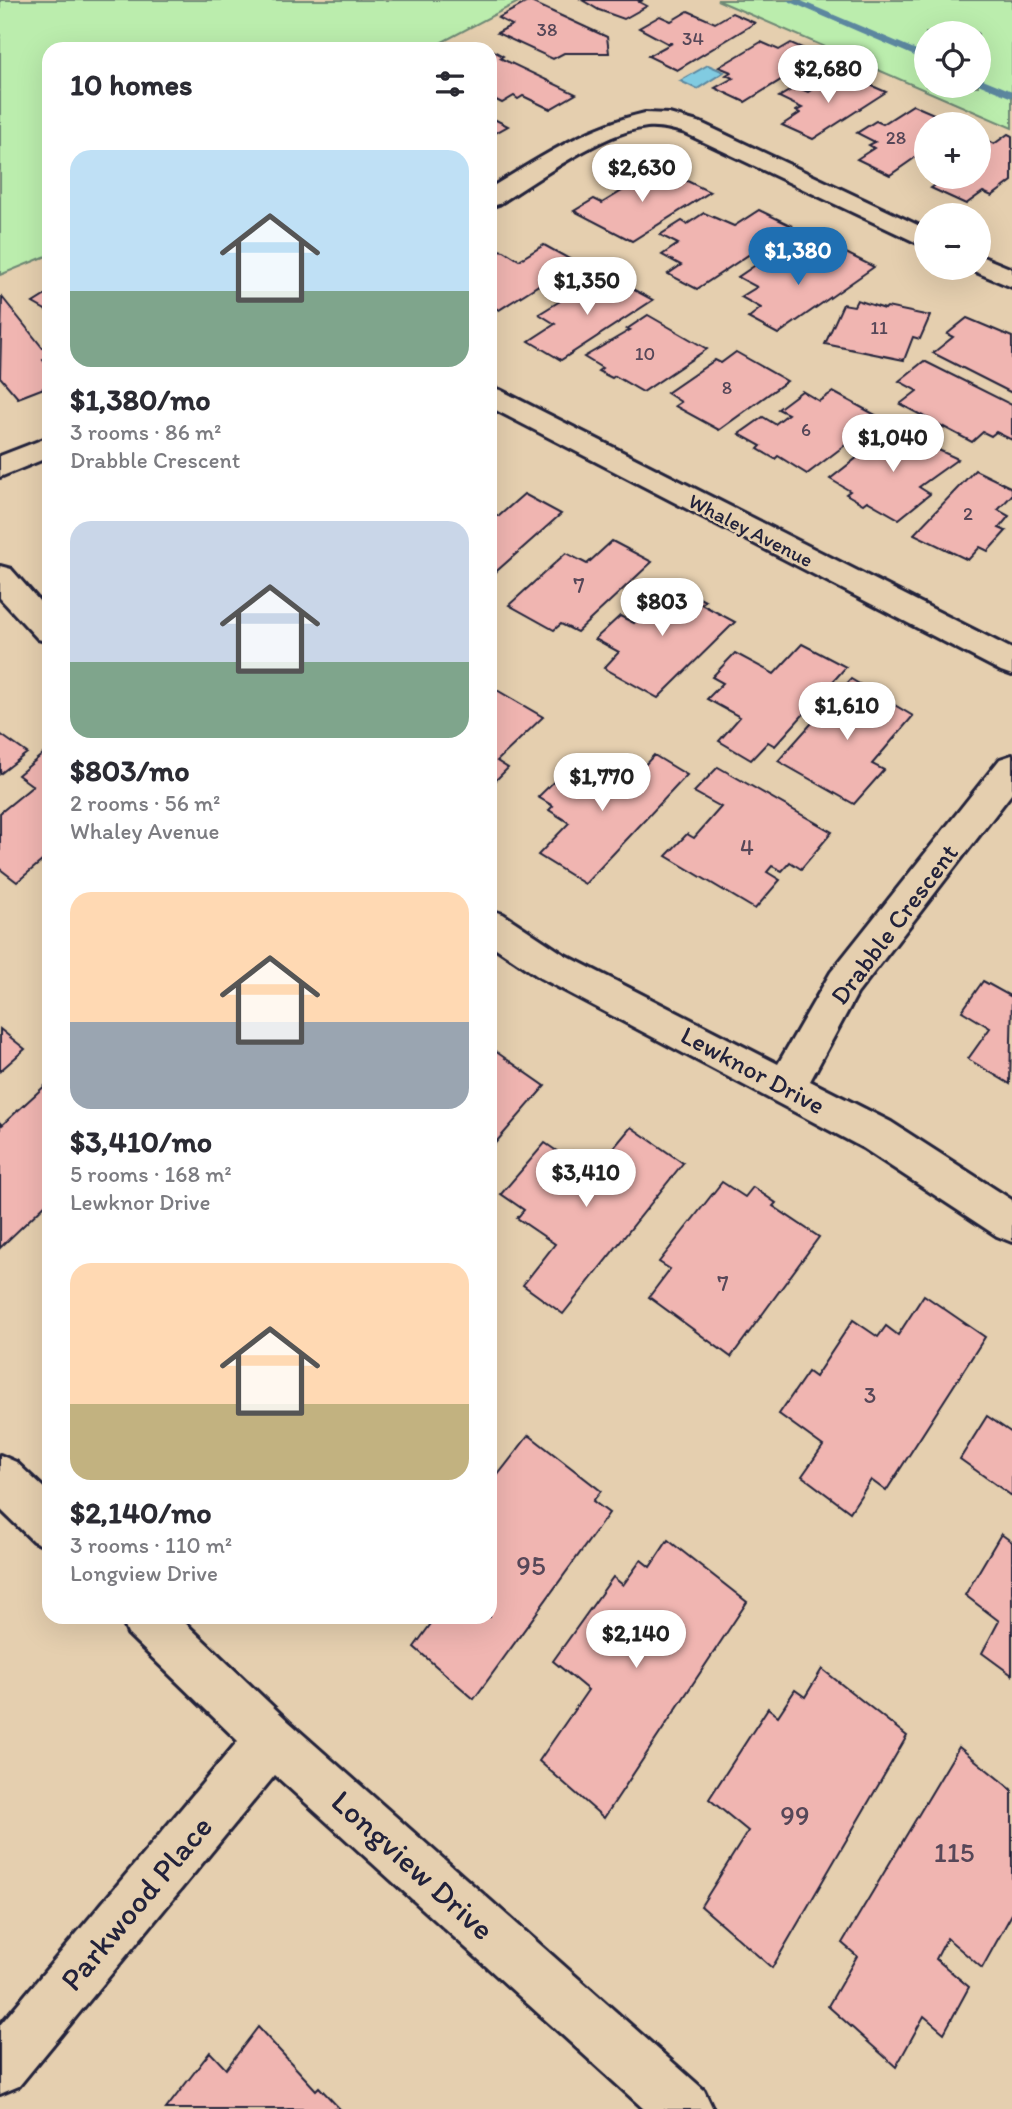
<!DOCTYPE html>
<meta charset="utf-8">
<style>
:root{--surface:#fff;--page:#f2f2f3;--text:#2b2b33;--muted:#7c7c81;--accent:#1f6fb2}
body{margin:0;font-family:Itim,sans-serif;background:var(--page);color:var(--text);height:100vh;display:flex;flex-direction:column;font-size:26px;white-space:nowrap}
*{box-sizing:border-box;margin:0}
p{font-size:23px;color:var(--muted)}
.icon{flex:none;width:38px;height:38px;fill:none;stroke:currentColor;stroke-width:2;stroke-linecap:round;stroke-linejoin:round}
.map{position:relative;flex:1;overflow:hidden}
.sheet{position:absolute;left:42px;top:42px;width:455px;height:1582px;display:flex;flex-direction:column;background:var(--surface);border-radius:21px;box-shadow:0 7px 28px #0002}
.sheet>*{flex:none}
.controls{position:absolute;left:914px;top:21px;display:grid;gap:14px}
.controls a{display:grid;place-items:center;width:77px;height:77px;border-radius:50%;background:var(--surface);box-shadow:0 7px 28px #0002;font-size:35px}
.price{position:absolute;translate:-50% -60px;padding:0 16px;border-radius:24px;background:#fff;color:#222;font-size:23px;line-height:46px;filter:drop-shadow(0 2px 4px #0008)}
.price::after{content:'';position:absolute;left:50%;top:42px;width:21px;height:16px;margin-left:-10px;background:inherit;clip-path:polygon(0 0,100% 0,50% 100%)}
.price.current{background:var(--accent);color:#fff}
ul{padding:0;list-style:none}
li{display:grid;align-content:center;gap:14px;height:371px;padding:0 28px}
li span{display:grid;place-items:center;height:217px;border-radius:21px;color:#555}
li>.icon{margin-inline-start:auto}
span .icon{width:126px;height:126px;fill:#fffc;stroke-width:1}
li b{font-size:30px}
h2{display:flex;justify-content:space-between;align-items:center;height:84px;padding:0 28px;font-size:30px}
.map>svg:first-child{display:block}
.green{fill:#bbedad;stroke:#6e8874;stroke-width:2;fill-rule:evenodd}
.water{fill:#81cbe1;stroke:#5b879f;stroke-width:2}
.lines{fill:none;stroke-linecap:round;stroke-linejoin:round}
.stream{fill:#5b879f;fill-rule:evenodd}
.building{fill:#f0b5b1;stroke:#22223b;stroke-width:2}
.minor-casing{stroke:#22223b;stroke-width:6}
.minor{fill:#e5cfaf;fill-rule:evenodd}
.labels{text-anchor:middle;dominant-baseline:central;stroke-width:5;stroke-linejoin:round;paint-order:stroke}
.far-number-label{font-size:19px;fill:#564758}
.far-street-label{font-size:21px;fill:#22223b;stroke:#e5cfaf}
.number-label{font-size:23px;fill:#564758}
.street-label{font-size:26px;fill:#22223b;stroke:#e5cfaf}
.near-number-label{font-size:28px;fill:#564758}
.near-street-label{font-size:32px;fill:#22223b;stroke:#e5cfaf}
</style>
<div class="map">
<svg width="1012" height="2109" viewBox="0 0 1012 2109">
<rect width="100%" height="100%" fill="#e5cfaf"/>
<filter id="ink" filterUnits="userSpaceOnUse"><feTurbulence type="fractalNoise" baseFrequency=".0143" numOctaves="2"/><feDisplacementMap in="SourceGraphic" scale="14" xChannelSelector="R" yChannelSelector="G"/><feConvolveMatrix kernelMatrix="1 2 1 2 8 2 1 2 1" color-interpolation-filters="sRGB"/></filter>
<g filter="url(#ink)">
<g class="green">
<polygon points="0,0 522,0 429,49 49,49 49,255 0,275"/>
<path d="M717,0h295v128zM978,33v53h-52v-53z"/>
</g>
<polygon class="water" points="708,65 724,72 697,89 680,81"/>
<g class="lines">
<g class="stream">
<polygon points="786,0 799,0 926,54 926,61"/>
<polygon points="978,77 1012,91 1012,98 978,84"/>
</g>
</g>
<g class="building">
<polygon points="582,0 643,0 639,2 647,6 624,19 599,10"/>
<polygon points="529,1 607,37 609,53 564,53 553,59 497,33 512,25 498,18"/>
<polygon points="688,11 715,23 732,13 755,23 677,70 648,56 672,43 667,43 639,28 660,16 671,21"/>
<polygon points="761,42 779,50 791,43 820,56 745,102 715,88 733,78 726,75 731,72 719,67"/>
<polygon points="490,49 503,56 500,58 576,94 550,109 523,96 518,99 514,96 502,103 490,97"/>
<polygon points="854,78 886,92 813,139 782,125 800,113 796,111 802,108 779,97 796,87 808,92 829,79 843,85"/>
<polygon points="913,105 950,121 946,124 926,124 926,150 890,175 857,159 874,148 869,145 875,142 857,133 876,121 883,124"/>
<polygon points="490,117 508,126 490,136"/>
<polygon points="1008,134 1012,136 1012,181 992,196 983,192 966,204 931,188 947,177 978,177 978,136 994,144"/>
<polygon points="634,169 667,184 679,177 710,192 632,241 574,211 594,199 602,203 625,189 612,182"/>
<polygon points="759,210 792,226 697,289 668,274 681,265 662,255 678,244 660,235 682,221 687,224 704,213 734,226"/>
<polygon points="544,245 575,262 499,310 494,307 490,310 490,255 498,250 504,251 519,260"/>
<polygon points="840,250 874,267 778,334 748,318 761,308 741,297 757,287 738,277 760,262 766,264 781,254 801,264 804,261 815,267"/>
<polygon points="612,278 653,300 561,360 529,341 555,324 539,314 578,290 583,292"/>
<polygon points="49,293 49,312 33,303"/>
<polygon points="2,297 49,356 43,360 49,368 49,386 18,398 0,377"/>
<polygon points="857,300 885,309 887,307 930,316 920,339 913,337 904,360 825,344 843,304 854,306"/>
<polygon points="648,315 707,349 643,392 615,376 612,378 598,371 602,368 584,357 630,330 627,329"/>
<polygon points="967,318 1012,337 1012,393 933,353 953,337 947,334"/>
<polygon points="736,352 787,381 719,430 675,406 681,402 667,393 715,360 721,363"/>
<polygon points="924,361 1012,405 1012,440 996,432 991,436 983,432 972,442 900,404 917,391 899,381"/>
<polygon points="802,391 819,401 833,392 881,418 807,474 778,456 775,459 758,449 761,446 739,434 763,417 775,424 788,414 778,409"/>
<polygon points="886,435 899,442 906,435 958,459 919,487 930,494 899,519 867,501 863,504 846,494 850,491 830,479"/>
<polygon points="975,470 1012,488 1012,495 998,510 1009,516 999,528 1006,531 988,551 980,547 968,560 914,534"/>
<polygon points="524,494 561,514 490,577 490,511 499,516"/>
<polygon points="612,541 652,562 577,632 561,624 554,630 509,605 566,553 587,564"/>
<polygon points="657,580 682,594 686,591 705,601 701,604 735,622 658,698 604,668 619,652 595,639 620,616 634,623 647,611 634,603"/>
<polygon points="802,644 846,667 775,746 768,742 751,760 719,741 740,717 707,699 723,683 712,677 735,653 774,674"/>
<polygon points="851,679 913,716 872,764 884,770 854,804 778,761"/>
<polygon points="490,686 543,717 497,761 508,768 490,786"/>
<polygon points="0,734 27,753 0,774"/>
<polygon points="49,749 49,855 17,882 0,869 0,813 33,786 18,775"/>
<polygon points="654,755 687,775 585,884 538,855 569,823 549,810 553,806 538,797 573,763 588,771 595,764 628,783"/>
<polygon points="718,767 832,832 801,869 790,862 782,871 772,866 767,872 780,880 755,909 666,856 687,834 694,838 721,807 694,792"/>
<polygon points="983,981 1012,997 1010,1084 968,1059 990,1028 962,1011"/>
<polygon points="0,1029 25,1049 0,1071"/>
<polygon points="495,1051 545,1086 490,1149 490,1056"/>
<polygon points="49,1082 49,1201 0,1248 0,1123 2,1125"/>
<polygon points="631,1127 683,1163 563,1314 523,1285 555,1244 517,1218 524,1210 501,1194 545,1143 567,1158 573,1151 597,1168"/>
<polygon points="722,1182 745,1197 753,1187 776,1203 773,1206 819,1237 731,1357 649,1297 670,1269 659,1262"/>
<polygon points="924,1295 985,1337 886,1491 871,1480 850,1512 802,1476 823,1446 779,1414 808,1372 815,1377 853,1320 878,1337 886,1326 898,1335"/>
<polygon points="987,1416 1012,1433 1012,1496 960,1459"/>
<polygon points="529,1435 601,1491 593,1501 609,1513 474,1699 414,1647 436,1617 490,1617 490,1485"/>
<polygon points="1001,1534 1012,1542 1012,1675 982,1653 999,1621 965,1595"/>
<polygon points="668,1540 747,1602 604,1818 539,1761 588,1690 553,1661 613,1577 623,1585 641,1560 650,1567"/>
<polygon points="822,1669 907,1736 772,1968 701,1906 748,1831 709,1799 768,1708 778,1716 795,1690 805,1697"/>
<polygon points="959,1747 1012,1790 1012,1914 982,1968 947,1938 936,1959 969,1987 944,2033 924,2016 896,2067 828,2006 857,1956 842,1943"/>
<polygon points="258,2027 316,2090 319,2087 340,2109 166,2109 210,2052 226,2069"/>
</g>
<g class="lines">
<g class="minor-casing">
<g id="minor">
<path d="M645,113l24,1 32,9 225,106v18l-241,-114c-13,-4 -25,-7 -38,-6 -45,5 -109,53 -148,77l-9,3v-19c50,-30 97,-62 155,-75z"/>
<polygon points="978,255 1012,269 1012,287 969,269 978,268"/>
<polygon points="490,387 500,390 1012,649 1012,675 1001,671 490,407"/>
<polygon points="49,437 49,457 0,477 0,456"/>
<polygon points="0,566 11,569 49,612 49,642 38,639 0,598"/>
<polygon points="1012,755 1012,793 857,994 810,1081 891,1122 1012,1200 1012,1242 997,1236 863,1148 539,977 490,944 490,910 503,914 565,955 778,1064 831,972 1000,759"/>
<polygon points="0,1455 16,1462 49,1493 49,1548 33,1541 0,1509"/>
<polygon points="121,1617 179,1617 289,1722 704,2090 713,2109 644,2109 275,1775 19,2086 0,2094 0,2025 238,1741 128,1634"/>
</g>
</g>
<use href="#minor" class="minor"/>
</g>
</g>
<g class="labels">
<g class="far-number-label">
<text x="547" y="29">38</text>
<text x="693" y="38">34</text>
<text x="896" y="137">28</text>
<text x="879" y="327">11</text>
<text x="645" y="353">10</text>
<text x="727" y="387">8</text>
<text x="806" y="429">6</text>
<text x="968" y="513">2</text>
</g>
<g class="far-street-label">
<text transform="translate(751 530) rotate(27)">Whaley Avenue</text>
</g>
<g class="number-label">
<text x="579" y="585">7</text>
<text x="747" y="847">4</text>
<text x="723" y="1283">7</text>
<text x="870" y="1395">3</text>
</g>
<g class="street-label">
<text transform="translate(894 924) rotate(-53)">Drabble Crescent</text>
<text transform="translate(753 1070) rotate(28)">Lewknor Drive</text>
</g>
<g class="near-number-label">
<text x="531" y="1565">95</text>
<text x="795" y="1815">99</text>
<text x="954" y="1852">115</text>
</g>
<g class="near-street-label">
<text transform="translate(413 1865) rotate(42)">Longview Drive</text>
<text transform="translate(136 1903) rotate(-50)">Parkwood Place</text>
</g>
</g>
</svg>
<div class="controls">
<a><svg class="icon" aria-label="locate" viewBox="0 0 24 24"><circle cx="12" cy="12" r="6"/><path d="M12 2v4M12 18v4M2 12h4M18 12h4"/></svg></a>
<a>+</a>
<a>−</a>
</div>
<b class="price" style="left:828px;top:105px">$2,680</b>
<b class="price" style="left:642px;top:204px">$2,630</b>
<b class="price current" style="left:798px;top:287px">$1,380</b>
<b class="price" style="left:587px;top:317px">$1,350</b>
<b class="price" style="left:893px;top:474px">$1,040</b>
<b class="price" style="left:662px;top:638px">$803</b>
<b class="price" style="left:847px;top:742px">$1,610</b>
<b class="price" style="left:602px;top:813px">$1,770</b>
<b class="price" style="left:586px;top:1209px">$3,410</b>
<b class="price" style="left:636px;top:1670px">$2,140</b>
<section class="sheet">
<h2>10 homes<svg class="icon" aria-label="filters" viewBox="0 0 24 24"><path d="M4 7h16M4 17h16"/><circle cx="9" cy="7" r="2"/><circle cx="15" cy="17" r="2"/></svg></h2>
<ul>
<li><span style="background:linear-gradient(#bfe0f5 65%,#7fa58c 0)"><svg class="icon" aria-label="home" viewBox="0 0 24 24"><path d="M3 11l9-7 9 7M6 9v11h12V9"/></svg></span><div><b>$1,380/mo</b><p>3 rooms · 86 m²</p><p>Drabble Crescent</p></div></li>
<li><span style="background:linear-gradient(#c9d6e8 65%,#7fa58c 0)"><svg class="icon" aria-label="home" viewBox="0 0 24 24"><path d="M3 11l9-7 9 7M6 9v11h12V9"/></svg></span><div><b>$803/mo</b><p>2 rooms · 56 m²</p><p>Whaley Avenue</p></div></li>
<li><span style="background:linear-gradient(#ffd9b3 60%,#9aa5b1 0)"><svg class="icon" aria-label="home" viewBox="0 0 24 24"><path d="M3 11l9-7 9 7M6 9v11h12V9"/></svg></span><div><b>$3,410/mo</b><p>5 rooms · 168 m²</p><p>Lewknor Drive</p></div></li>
<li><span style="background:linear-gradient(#ffd9b3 65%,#c2b280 0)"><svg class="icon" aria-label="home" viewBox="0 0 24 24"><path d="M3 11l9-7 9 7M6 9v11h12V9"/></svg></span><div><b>$2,140/mo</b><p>3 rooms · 110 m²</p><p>Longview Drive</p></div></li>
</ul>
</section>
</div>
